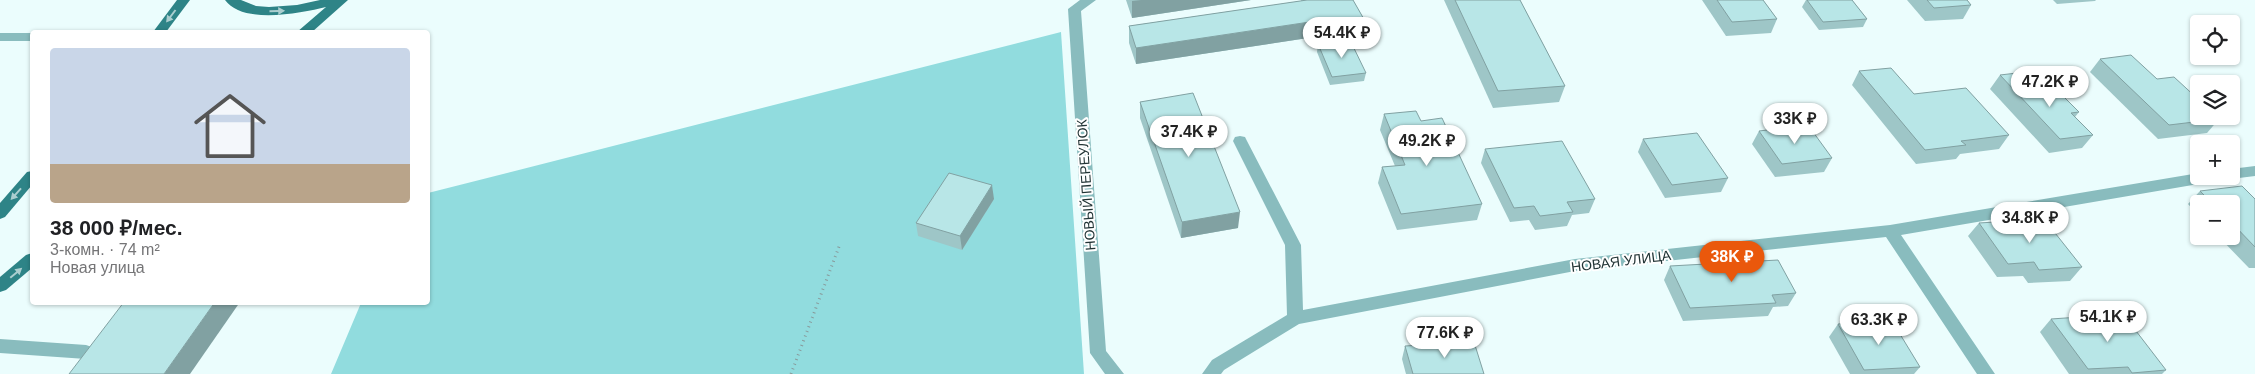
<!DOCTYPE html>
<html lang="ru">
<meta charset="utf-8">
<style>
:root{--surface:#fff;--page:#f6f6f6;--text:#202124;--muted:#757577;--line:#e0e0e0;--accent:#ea580c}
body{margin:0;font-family:Arial,sans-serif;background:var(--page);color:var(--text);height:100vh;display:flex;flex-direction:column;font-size:19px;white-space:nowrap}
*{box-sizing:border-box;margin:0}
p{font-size:16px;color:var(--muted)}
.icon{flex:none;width:28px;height:28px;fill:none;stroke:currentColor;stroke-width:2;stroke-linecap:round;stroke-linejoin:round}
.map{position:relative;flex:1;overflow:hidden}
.sheet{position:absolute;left:30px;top:30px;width:400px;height:275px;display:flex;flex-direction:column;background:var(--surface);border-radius:5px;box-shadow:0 1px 4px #0004}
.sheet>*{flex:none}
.buttons{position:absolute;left:2190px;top:15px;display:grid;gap:10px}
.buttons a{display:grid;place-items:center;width:50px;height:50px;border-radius:5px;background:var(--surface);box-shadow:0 1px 4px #0004;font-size:25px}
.price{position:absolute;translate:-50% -42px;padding:0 11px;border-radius:18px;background:#fff;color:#222;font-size:16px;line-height:32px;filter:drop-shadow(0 1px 2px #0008)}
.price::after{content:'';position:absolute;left:50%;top:30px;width:15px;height:11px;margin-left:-8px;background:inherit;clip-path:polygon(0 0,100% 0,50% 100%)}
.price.active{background:var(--accent);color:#fff}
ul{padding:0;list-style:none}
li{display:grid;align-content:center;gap:10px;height:265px;padding:0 20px}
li+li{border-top:1px solid var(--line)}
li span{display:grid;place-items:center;height:155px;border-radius:5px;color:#555}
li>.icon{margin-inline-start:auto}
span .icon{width:90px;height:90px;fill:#fffc;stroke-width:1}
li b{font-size:21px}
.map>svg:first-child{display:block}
.green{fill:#91dcde}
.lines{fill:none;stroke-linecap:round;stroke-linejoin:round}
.path{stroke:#889a9b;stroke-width:3;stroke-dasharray:1 4;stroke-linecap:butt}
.minor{fill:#89bcbe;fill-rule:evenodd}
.major{fill:#2e8487;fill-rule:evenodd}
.wall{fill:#9ec6c7}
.shaded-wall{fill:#81a1a2}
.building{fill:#b8e6e7;stroke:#81a1a2}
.oneway{fill:#abcecf}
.labels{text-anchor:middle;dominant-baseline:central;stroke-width:4;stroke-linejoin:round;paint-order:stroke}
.street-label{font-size:14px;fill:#223435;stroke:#fff}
</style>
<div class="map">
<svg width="2255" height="374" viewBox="0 0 2255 374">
<rect width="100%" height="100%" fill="#ebfdfd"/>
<polygon class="green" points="1061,32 1084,374 331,374 361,303 428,302 428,193"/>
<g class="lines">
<polyline class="path" points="791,374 840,244"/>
<g class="minor">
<polygon points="1080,0 1096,0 1081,11 1106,351 1124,374 1105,374 1090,353 1068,9"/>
<rect x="0" y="33" width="32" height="8"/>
<polygon points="1240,136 1245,137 1247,141 1301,245 1303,310 1575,259 1890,225 2199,173 2199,176 2223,176 2221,180 2216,181 1901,235 1995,374 1977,374 1886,237 1575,271 1299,324 1224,370 1221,374 1202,374 1212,360 1287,315 1285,245 1233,141 1235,137"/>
<polygon points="2255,166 2255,176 2231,179 2225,176 2231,176 2231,169"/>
<polygon points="0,339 86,345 92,347 94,352 92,357 86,359 0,353"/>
</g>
<g class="major">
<polygon points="177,0 190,0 166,32 153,32"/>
<path d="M225,0h16l15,6 13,1 28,-2 23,-5h28l-36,32h-15l29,-25c-25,6 -83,18 -101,-7z"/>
<polygon points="32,171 32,185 5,217 0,219 0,203 27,172"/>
<polygon points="32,253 32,268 6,290 0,292 0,277 26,255"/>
</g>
</g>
<g class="wall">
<polygon points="1126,0 1251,0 1132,18"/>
<polygon points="1301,0 1353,0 1365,21 1362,37 1324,43 1321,36 1136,64 1129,43 1129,26 1301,1"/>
<polygon points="1444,0 1520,0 1565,86 1559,102 1493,108"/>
<polygon points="1702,0 1763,0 1777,19 1771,33 1726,36"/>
<polygon points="1806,0 1852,0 1867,19 1863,27 1819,30 1802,7"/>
<polygon points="1907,0 1967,0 1971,5 1963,19 1925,21"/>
<polygon points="2053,0 2096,0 2095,1 2057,4"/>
<polygon points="1318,44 1366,73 1364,81 1330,85 1317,52"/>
<polygon points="2100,59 2157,79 2219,119 2207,133 2158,139 2090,72"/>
<polygon points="1859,71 1914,94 2009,135 1999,149 1960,154 1956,159 1916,164 1852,85"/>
<polygon points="2000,75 2079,112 2075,117 2093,135 2082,148 2049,153 1990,89"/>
<polygon points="1140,102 1238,228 1181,238 1140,118"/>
<polygon points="1384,114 1421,121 1482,204 1477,220 1397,230 1378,183 1382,167 1395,166 1380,130"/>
<polygon points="1759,131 1832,158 1824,172 1775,177 1752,144"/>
<polygon points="1643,139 1728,178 1721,192 1665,198 1638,152"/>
<polygon points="1485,149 1595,199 1589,213 1572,215 1567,226 1535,230 1529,220 1510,222 1481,163"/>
<polygon points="2200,191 2255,199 2255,268 2249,268 2218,236 2231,236 2231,204 2199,204 2199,216 2188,204"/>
<polygon points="994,199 962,250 918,236 916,223"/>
<polygon points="1979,223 2082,267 2070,281 2028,283 2023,276 1997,277 1968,236"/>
<polygon points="1670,266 1796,293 1788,306 1773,307 1768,316 1683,321 1664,280"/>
<polygon points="2051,319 2166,370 2162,374 2069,374 2040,332"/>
<polygon points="1838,324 1920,367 1914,374 1850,374 1829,337"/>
<polygon points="1405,346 1484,374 1406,374 1402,359"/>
</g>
<g class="shaded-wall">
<polygon points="1141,0 1251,0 1132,18 1132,1"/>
<polygon points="1323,20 1321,36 1136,64 1136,48"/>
<polygon points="1365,21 1362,37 1324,43 1326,27"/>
<polygon points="992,185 994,199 962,250 960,236"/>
<polygon points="1240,212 1238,228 1181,238 1182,222"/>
<polygon points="215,302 240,302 190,374 164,374"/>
</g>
<g class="building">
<polygon points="1307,0 1353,0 1365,21 1326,27 1323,20 1136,48 1129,26"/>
<polygon points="1455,0 1520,0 1565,86 1498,91"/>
<polygon points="1717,0 1763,0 1777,19 1732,22"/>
<polygon points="1807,0 1852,0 1867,19 1823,22"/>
<polygon points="1927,0 1967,0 1971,5 1934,8"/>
<polygon points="1350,40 1366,73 1332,77 1318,44"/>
<polygon points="2131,55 2157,79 2174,77 2199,100 2199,116 2216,116 2219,119 2169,125 2100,59"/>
<polygon points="1891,68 1914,94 1966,88 2009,135 1961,141 1966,145 1925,150 1859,71"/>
<polygon points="2017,73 2036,93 2057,90 2079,112 2071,113 2093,135 2060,139 2000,75"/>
<polygon points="1193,93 1240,212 1182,222 1140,102"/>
<polygon points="1416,111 1421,121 1442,118 1482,204 1401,214 1382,167 1405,165 1384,114"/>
<polygon points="1808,125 1832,158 1782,164 1759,131"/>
<polygon points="1697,133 1728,178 1672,185 1643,139"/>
<polygon points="1562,141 1595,199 1567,202 1573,212 1540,216 1534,206 1514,208 1485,149"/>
<polygon points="949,173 992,185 960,236 916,223"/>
<polygon points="2242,186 2255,199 2255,247 2231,222 2231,204 2213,204 2200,191"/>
<polygon points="2044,219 2082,267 2039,270 2034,262 2008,264 1979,223"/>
<polygon points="1778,260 1796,293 1772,295 1776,303 1690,308 1670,266"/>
<polygon points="124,302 215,302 164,374 69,374"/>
<polygon points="2123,314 2166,370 2132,373 2128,367 2088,369 2051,319"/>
<polygon points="1892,321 1920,367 1864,370 1838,324"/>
<polygon points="1474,342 1484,374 1413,374 1405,346"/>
</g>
<defs><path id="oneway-solid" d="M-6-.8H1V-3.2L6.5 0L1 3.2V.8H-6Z" transform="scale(1.25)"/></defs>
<g class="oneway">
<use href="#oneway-solid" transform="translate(277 11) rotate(-1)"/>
<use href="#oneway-solid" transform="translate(171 16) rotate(127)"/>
<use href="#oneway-solid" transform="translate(16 194) rotate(132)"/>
<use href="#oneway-solid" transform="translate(16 273) rotate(-40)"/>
</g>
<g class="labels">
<g class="street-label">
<text transform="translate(1086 185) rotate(-94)">НОВЫЙ ПЕРЕУЛОК</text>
<text transform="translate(1621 261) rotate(-7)">НОВАЯ УЛИЦА</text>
</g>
</g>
</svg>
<div class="buttons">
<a><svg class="icon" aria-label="locate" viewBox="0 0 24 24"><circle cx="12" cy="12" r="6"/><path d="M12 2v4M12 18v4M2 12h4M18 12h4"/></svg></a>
<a><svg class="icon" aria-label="layers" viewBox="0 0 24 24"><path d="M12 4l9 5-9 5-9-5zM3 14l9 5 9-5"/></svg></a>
<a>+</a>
<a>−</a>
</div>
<b class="price" style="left:1342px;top:59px">54.4K ₽</b>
<b class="price" style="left:2050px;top:108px">47.2K ₽</b>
<b class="price" style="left:1795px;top:145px">33K ₽</b>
<b class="price" style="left:1189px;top:158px">37.4K ₽</b>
<b class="price" style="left:1427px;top:167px">49.2K ₽</b>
<b class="price" style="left:2030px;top:244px">34.8K ₽</b>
<b class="price active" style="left:1732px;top:283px">38K ₽</b>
<b class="price" style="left:2108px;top:343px">54.1K ₽</b>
<b class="price" style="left:1879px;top:346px">63.3K ₽</b>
<b class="price" style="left:1445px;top:359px">77.6K ₽</b>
<section class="sheet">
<ul>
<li><span style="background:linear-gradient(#c9d6e8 75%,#b9a48a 0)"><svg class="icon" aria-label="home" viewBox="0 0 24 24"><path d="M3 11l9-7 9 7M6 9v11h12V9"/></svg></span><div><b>38 000 ₽/мес.</b><p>3-комн. · 74 m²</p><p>Новая улица</p></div></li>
</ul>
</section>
</div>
